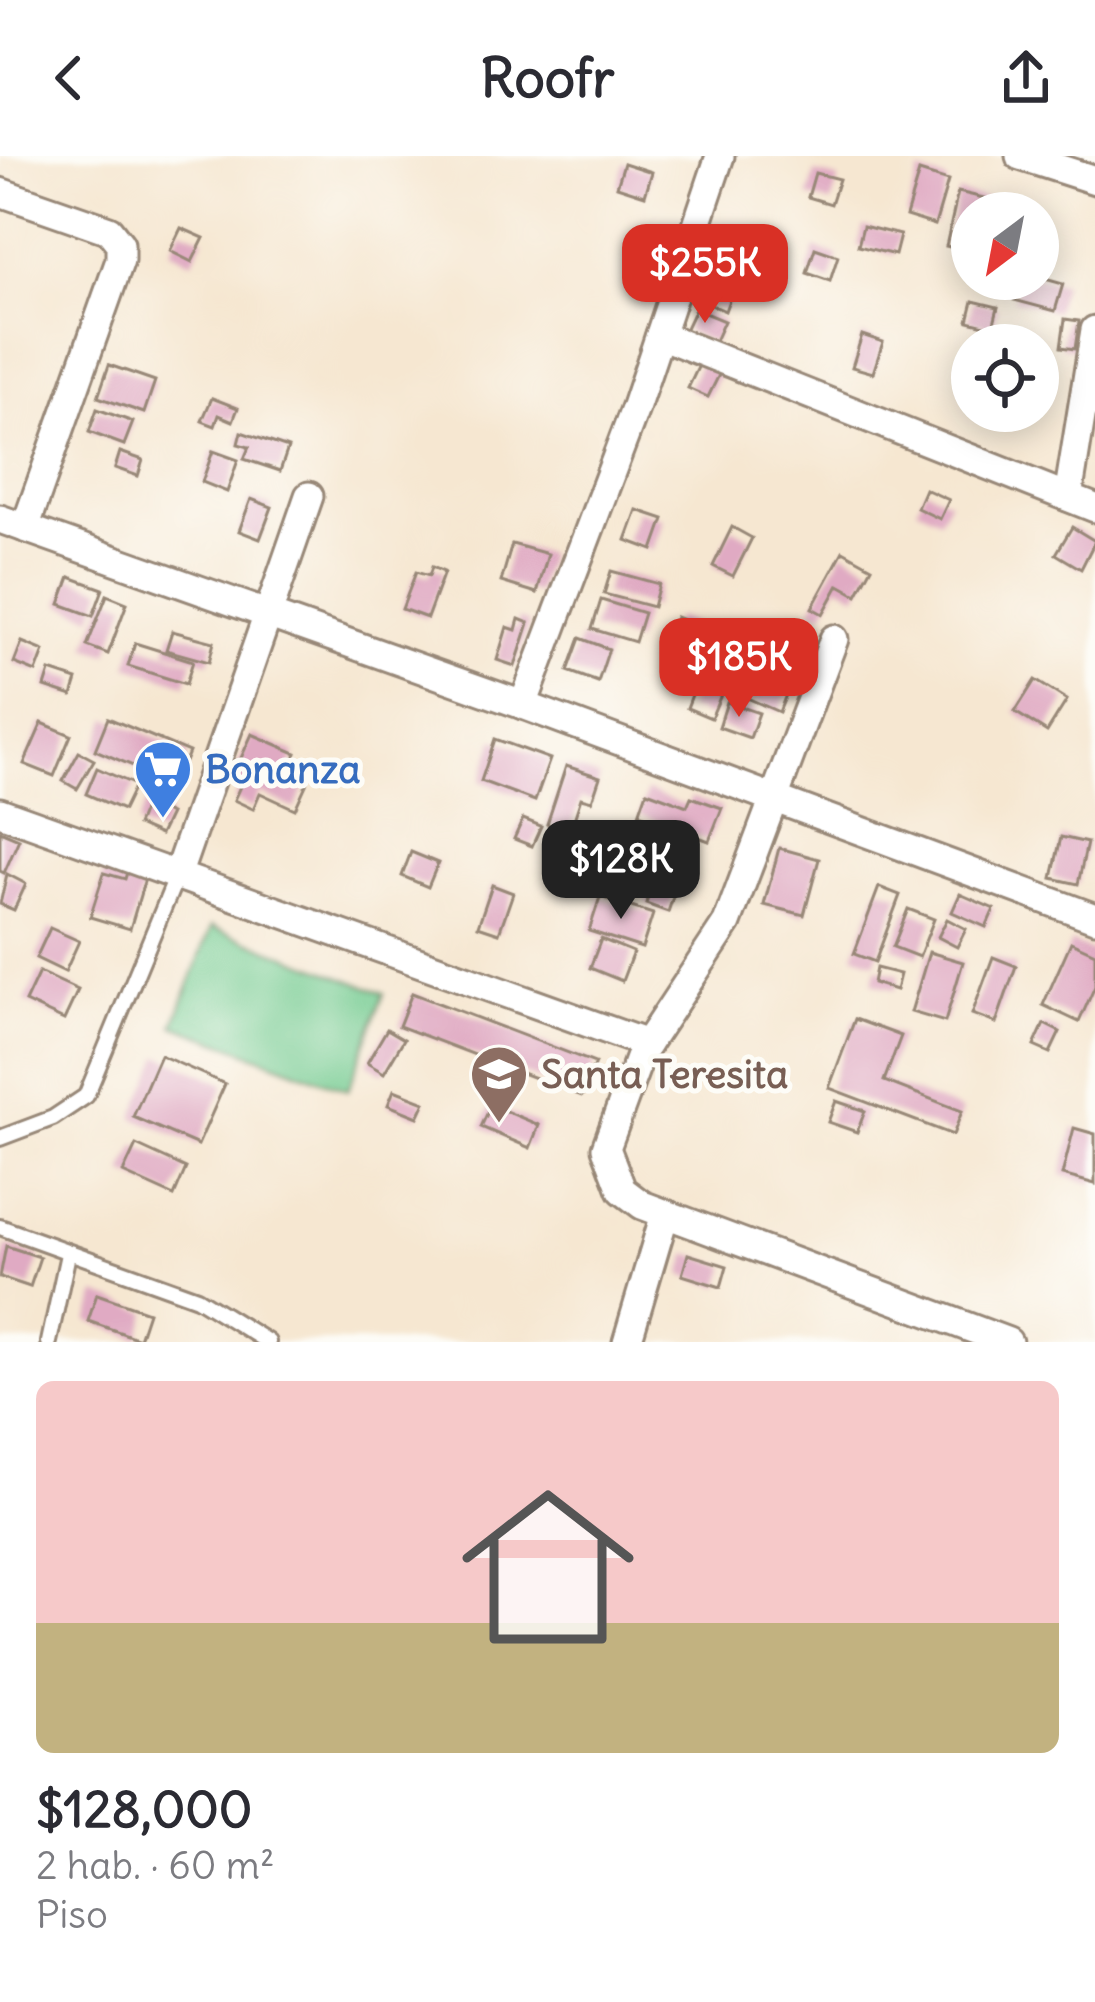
<!DOCTYPE html>
<html lang="es">
<meta charset="utf-8">
<style>
:root{--surface:#fff;--page:#f7f7f7;--text:#2b2b33;--muted:#7c7c81;--accent:#d93025}
body{margin:0;font-family:Delius,sans-serif;background:var(--page);color:var(--text);height:100vh;display:flex;flex-direction:column;font-size:45px;white-space:nowrap}
*{box-sizing:border-box;margin:0}
p{font-size:39px;color:var(--muted)}
.icon{flex:none;width:66px;height:66px;fill:none;stroke:currentColor;stroke-width:2;stroke-linecap:round;stroke-linejoin:round}
.map{position:relative;height:1186px;overflow:hidden}
.details{display:flex;flex-direction:column;background:var(--surface);flex:1}
.details>*{flex:none}
.needle{width:78px;rotate:212deg}
.tools{position:absolute;left:951px;top:36px;display:grid;gap:24px}
.tools a{display:grid;place-items:center;width:108px;height:108px;border-radius:50%;background:var(--surface);box-shadow:0 6px 30px #0003;font-size:60px}
.price{position:absolute;translate:-50% -102px;padding:0 27px;border-radius:24px;background:var(--accent);color:#fff;font-size:39px;line-height:78px;filter:drop-shadow(0 3px 6px #0008)}
.price::after{content:'';position:absolute;left:50%;top:72px;width:36px;height:27px;margin-left:-18px;background:inherit;clip-path:polygon(0 0,100% 0,50% 100%)}
.price.on{background:#222;color:#fff}
ul{padding:0;list-style:none}
li{display:grid;align-content:center;gap:24px;height:636px;padding:0 36px}
li span{display:grid;place-items:center;height:372px;border-radius:18px;color:#555}
li>.icon{margin-inline-start:auto}
span .icon{width:216px;height:216px;fill:#fffc;stroke-width:1}
li b{font-size:51px}
header{display:flex;justify-content:space-between;align-items:center;height:156px;padding:0 36px;background:var(--surface);font-size:54px;font-weight:800}
.map>svg:first-child{display:block}
.green{fill:#72ca8f;stroke:#567a56;stroke-width:3}
.building{fill:#e0aac3}
.lines{fill:none;stroke-linecap:round;stroke-linejoin:round}
.lane-casing{stroke:#988878;stroke-width:20}
.street-casing{stroke:#988878;stroke-width:33}
.lane{stroke:#fff;stroke-width:14}
.street{stroke:#fff;stroke-width:27}
.labels{text-anchor:middle;dominant-baseline:central;stroke-width:10;stroke-linejoin:round;paint-order:stroke}
.shop-label{font-size:39px;font-weight:bold;fill:#366cbe;stroke:#fdfcf7;text-anchor:start}
.education-label{font-size:39px;font-weight:bold;fill:#785e54;stroke:#fdfcf7;text-anchor:start}
</style>
<header><svg class="icon" aria-label="back" viewBox="0 0 24 24"><path d="M15 5l-7 7 7 7"/></svg>Roofr<svg class="icon" aria-label="share" viewBox="0 0 24 24"><path d="M12 15V3M7 8l5-5 5 5M5 13v7h14v-7"/></svg></header>
<div class="map">
<svg width="1095" height="1186" viewBox="0 0 1095 1186">
<rect width="100%" height="100%" fill="#fdfcf7"/>
<filter id="ink" filterUnits="userSpaceOnUse"><feTurbulence type="fractalNoise" baseFrequency=".00833" numOctaves="2"/><feDisplacementMap in="SourceGraphic" scale="24" xChannelSelector="R" yChannelSelector="G"/><feConvolveMatrix kernelMatrix="1 2 1 2 8 2 1 2 1" color-interpolation-filters="sRGB"/></filter>
<filter id="wash" filterUnits="userSpaceOnUse"><feTurbulence type="fractalNoise" baseFrequency=".004" numOctaves="4" result="noise"/><feDisplacementMap in="SourceGraphic" scale="48" xChannelSelector="R" yChannelSelector="G"/><feGaussianBlur stdDeviation="2.7" result="paint"/><feColorMatrix in="noise" values="0 0 0 0 0 0 0 0 0 0 0 0 0 0 0 0 0 1.4 0 .05"/><feComposite in="paint" operator="in"/></filter>
<g filter="url(#wash)">
<rect width="100%" height="100%" fill="#f6e7d1"/>
<polygon class="green" points="211,771 384,837 348,934 174,869"/>
<g id="blocks">
<g class="building">
<polygon points="624,7 652,16 645,39 617,30"/>
<polygon points="919,16 948,25 935,69 906,60"/>
<polygon points="815,17 839,23 831,48 808,41"/>
<polygon points="958,36 988,43 985,57 972,57 972,96 946,90"/>
<polygon points="863,70 900,79 895,99 858,90"/>
<polygon points="181,72 204,82 192,106 170,95"/>
<polygon points="815,92 838,100 830,125 807,117"/>
<polygon points="1038,121 1063,128 1055,155 1014,144 1020,123"/>
<polygon points="713,124 733,133 725,155 704,146"/>
<polygon points="973,145 998,151 993,171 968,165"/>
<polygon points="695,153 724,165 714,187 685,174"/>
<polygon points="1065,163 1079,165 1075,193 1061,191"/>
<polygon points="862,179 883,186 873,217 852,211"/>
<polygon points="701,205 721,215 708,241 688,232"/>
<polygon points="109,209 155,225 144,257 98,241"/>
<polygon points="212,242 238,252 233,265 219,259 215,270 202,265"/>
<polygon points="97,253 133,266 124,289 89,276"/>
<polygon points="241,276 288,292 280,315 244,303 249,291 238,288"/>
<polygon points="213,295 238,304 227,336 202,326"/>
<polygon points="120,296 143,304 138,320 115,312"/>
<polygon points="925,333 949,344 940,363 917,352"/>
<polygon points="251,343 272,351 260,383 239,375"/>
<polygon points="637,354 664,363 653,394 626,384"/>
<polygon points="732,371 752,382 733,420 713,410"/>
<polygon points="1072,371 1095,385 1081,413 1056,398"/>
<polygon points="512,388 548,398 537,437 501,426"/>
<polygon points="843,395 872,411 857,439 839,429 823,458 812,452"/>
<polygon points="432,411 444,416 427,462 402,453 416,416 429,420"/>
<polygon points="611,415 659,428 653,451 604,438"/>
<polygon points="70,421 103,433 93,460 60,448"/>
<polygon points="107,439 127,447 108,498 87,490"/>
<polygon points="601,444 644,457 635,486 592,473"/>
<polygon points="676,461 699,470 682,513 660,504"/>
<polygon points="519,463 529,467 515,510 497,504 507,471 516,474"/>
<polygon points="172,475 214,486 209,506 166,494"/>
<polygon points="580,482 609,493 598,526 568,515"/>
<polygon points="22,486 44,495 36,516 14,507"/>
<polygon points="135,487 193,505 186,528 128,510"/>
<polygon points="763,499 783,507 778,518 792,524 779,556 745,541"/>
<polygon points="50,515 77,524 72,540 45,531"/>
<polygon points="698,523 723,534 711,562 687,552"/>
<polygon points="1035,524 1067,544 1047,576 1015,556"/>
<polygon points="727,546 759,557 750,582 719,571"/>
<polygon points="108,562 189,596 176,628 95,594"/>
<polygon points="42,567 71,579 54,620 24,608"/>
<polygon points="252,578 296,597 290,611 310,620 295,653 260,637 253,653 234,644 241,628 231,624"/>
<polygon points="495,583 550,603 535,645 481,625"/>
<polygon points="79,596 94,604 77,633 63,625"/>
<polygon points="566,610 600,621 592,645 581,642 570,676 547,668"/>
<polygon points="97,612 135,629 123,654 86,638"/>
<polygon points="647,635 687,650 691,641 722,652 709,685 639,658"/>
<polygon points="146,647 170,658 160,679 137,669"/>
<polygon points="523,663 541,670 532,690 514,683"/>
<polygon points="0,675 19,683 4,717 0,715"/>
<polygon points="1061,681 1087,687 1078,728 1052,722"/>
<polygon points="779,692 819,703 804,759 764,749"/>
<polygon points="411,696 438,707 428,731 402,720"/>
<polygon points="657,712 680,720 668,756 646,748"/>
<polygon points="128,713 146,719 130,773 90,761 104,717 125,723"/>
<polygon points="7,718 26,728 14,754 0,748"/>
<polygon points="492,729 513,737 499,777 478,770"/>
<polygon points="879,731 900,739 875,806 854,798"/>
<polygon points="960,738 994,753 986,771 952,756"/>
<polygon points="600,741 653,758 642,792 589,775"/>
<polygon points="908,753 934,763 919,801 893,791"/>
<polygon points="947,763 966,773 957,791 938,781"/>
<polygon points="50,772 79,785 65,816 36,802"/>
<polygon points="601,783 633,796 622,825 590,812"/>
<polygon points="1071,786 1095,797 1095,830 1079,866 1043,849"/>
<polygon points="929,796 963,806 945,866 911,856"/>
<polygon points="993,801 1016,810 996,867 972,858"/>
<polygon points="876,812 900,818 896,834 873,827"/>
<polygon points="39,816 78,834 64,864 25,846"/>
<polygon points="412,837 595,907 582,940 399,870"/>
<polygon points="855,863 901,880 884,925 962,955 953,979 829,932"/>
<polygon points="1044,868 1060,876 1050,897 1034,890"/>
<polygon points="387,873 404,883 384,917 367,907"/>
<polygon points="160,899 225,928 198,989 133,961"/>
<polygon points="394,934 425,946 418,961 388,949"/>
<polygon points="836,945 865,955 857,976 828,966"/>
<polygon points="491,949 539,969 530,992 481,971"/>
<polygon points="1074,972 1095,978 1095,1028 1062,1019"/>
<polygon points="136,989 186,1012 174,1040 123,1017"/>
<polygon points="6,1090 40,1101 30,1131 0,1121"/>
<polygon points="688,1098 727,1110 721,1131 682,1119"/>
<polygon points="97,1138 148,1156 139,1183 88,1165"/>
</g>
</g>
</g>
<g filter="url(#ink)">
<use href="#blocks" fill-opacity="0" stroke="#988878" stroke-width="3"/>
<g class="lines">
<g class="lane-casing">
<g id="lane">
<polyline points="0,982 53,962 86,940 178,717"/>
<polyline points="0,1071 197,1142 268,1186"/>
<polyline points="49,1186 68,1098"/>
</g>
</g>
<g class="street-casing">
<g id="street">
<polyline points="1020,0 1095,24"/>
<polyline points="0,36 109,74 120,88 120,104 25,372"/>
<polyline points="660,179 1095,352"/>
<polyline points="1068,341 1095,174"/>
<polyline points="0,363 523,549 1095,762"/>
<polyline points="834,483 727,767 641,897 606,992 622,1034 642,1049 1008,1186"/>
<polyline points="523,549 636,250 720,0"/>
<polyline points="0,656 647,888"/>
<polyline points="178,717 309,340"/>
<polyline points="627,1186 665,1058"/>
</g>
</g>
<use href="#lane" class="lane"/>
<use href="#street" class="street"/>
</g>
</g>
<defs>
<g id="supermarket-pin" transform="scale(3)"><path d="M0 17L-7.5 6A9.5 9.5 0 1 1 7.5 6Z" fill="#3f7fe0" stroke="#fdfcf7"/><path d="M-6-5.5h2.5l.6 2H6L4.5 2H-2.5L-4.4-4H-6ZM-1.5 3.2a1.3 1.3 0 1 0 .1 0ZM3 3.2a1.3 1.3 0 1 0 .1 0Z" fill="#fff"/></g>
<g id="school-pin" transform="scale(3)"><path d="M0 17L-7.5 6A9.5 9.5 0 1 1 7.5 6Z" fill="#8d6e63" stroke="#fdfcf7"/><path d="M0-5L7-2L0 1L-7-2ZM-4 1L0 2.5L4 1V4Q0 6-4 4Z" fill="#fff"/></g>
</defs>
<g fill-rule="evenodd">
<use href="#supermarket-pin" x="163" y="613"/>
<use href="#school-pin" x="499" y="918"/>
</g>
<g class="labels">
<g class="shop-label">
<text x="205" y="613">Bonanza</text>
</g>
<g class="education-label">
<text x="541" y="918">Santa Teresita</text>
</g>
</g>
</svg>
<div class="tools">
<a><svg class="needle" viewBox="-14 -14 28 28"><path d="M0-13l5 13h-10z" fill="#e53935"/><path d="M0 13l5-13h-10z" fill="#7c7c81"/></svg></a>
<a><svg class="icon" aria-label="locate" viewBox="0 0 24 24"><circle cx="12" cy="12" r="6"/><path d="M12 2v4M12 18v4M2 12h4M18 12h4"/></svg></a>
</div>
<b class="price" style="left:705px;top:170px">$255K</b>
<b class="price" style="left:739px;top:564px">$185K</b>
<b class="price on" style="left:621px;top:766px">$128K</b>
</div>
<section class="details">
<ul>
<li><span style="background:linear-gradient(#f6c9c9 65%,#c2b280 0)"><svg class="icon" aria-label="home" viewBox="0 0 24 24"><path d="M3 11l9-7 9 7M6 9v11h12V9"/></svg></span><div><b>$128,000</b><p>2 hab. · 60 m²</p><p>Piso</p></div></li>
</ul>
</section>
